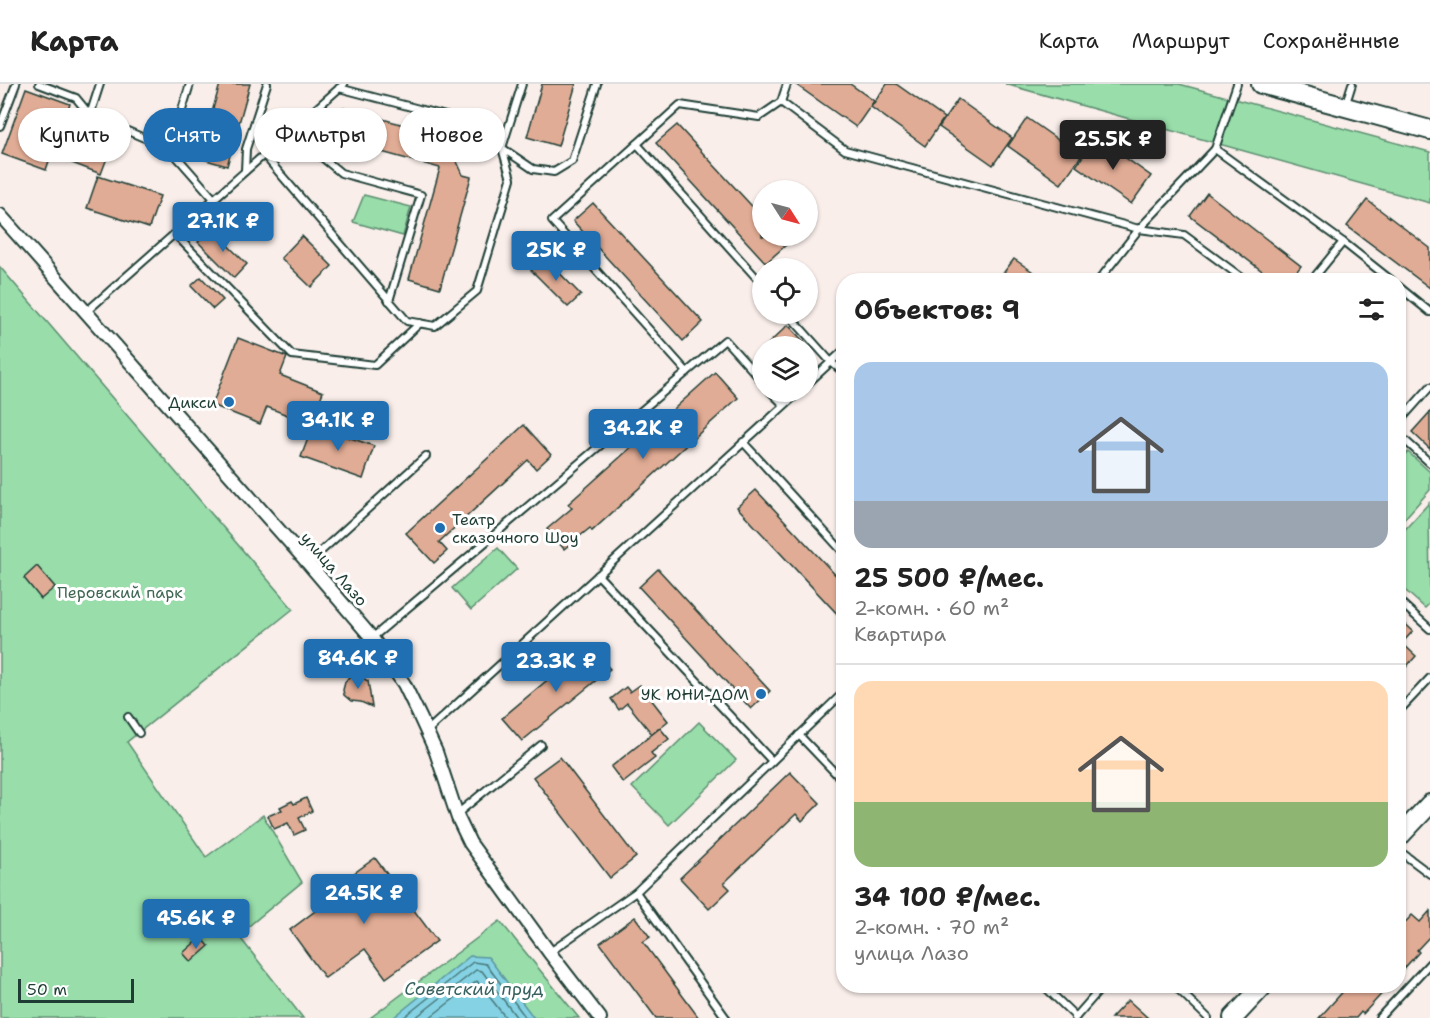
<!DOCTYPE html>
<html lang="ru">
<meta charset="utf-8">
<style>
:root{--surface:#fff;--page:#f6f6f6;--text:#222;--muted:#767676;--line:#e0e0e0;--accent:#1f6fb2}
body{margin:0;font-family:"Shantell Sans",sans-serif;background:var(--page);color:var(--text);height:100vh;display:flex;flex-direction:column;font-size:22px;white-space:nowrap}
*{box-sizing:border-box;margin:0}
p{font-size:20px;color:var(--muted)}
.icon{flex:none;width:33px;height:33px;fill:none;stroke:currentColor;stroke-width:2;stroke-linecap:round;stroke-linejoin:round}
.map{position:relative;flex:1;overflow:hidden}
.panel{position:absolute;left:836px;top:189px;width:570px;height:720px;display:flex;flex-direction:column;background:var(--surface);border-radius:24px;box-shadow:0 2px 4px #0004}
.panel>*{flex:none}
.banner{position:absolute;left:18px;top:24px;width:570px;height:54px;display:flex;gap:12px}
.needle{width:39px;rotate:126deg}
.controls{position:absolute;left:752px;top:96px;display:grid;gap:12px}
.controls a{display:grid;place-items:center;width:66px;height:66px;border-radius:50%;background:var(--surface);box-shadow:0 2px 4px #0004;font-size:30px}
.scale{position:absolute;left:18px;bottom:15px;width:116px;box-sizing:border-box;padding-left:6px;border:3px solid #1f3d34;border-top:0;font-size:16px;line-height:21px;white-space:nowrap;color:#1f3d34;-webkit-text-stroke:4px #fff;paint-order:stroke}
.price{position:absolute;translate:-50% -51px;padding:0 14px;border-radius:6px;background:var(--accent);color:#fff;font-size:20px;line-height:39px;filter:drop-shadow(0 2px 3px #0008)}
.price::after{content:'';position:absolute;left:50%;top:36px;width:18px;height:14px;margin-left:-9px;background:inherit;clip-path:polygon(0 0,100% 0,50% 100%)}
.price.active{background:#222;color:#fff}
ul{padding:0;list-style:none}
li{display:grid;align-content:center;gap:12px;height:318px;padding:0 18px}
li+li{border-top:2px solid var(--line)}
li span{display:grid;place-items:center;height:186px;border-radius:18px;color:#555}
li>.icon{margin-inline-start:auto}
span .icon{width:108px;height:108px;fill:#fffc;stroke-width:1}
li b{font-size:26px}
h2{display:flex;justify-content:space-between;align-items:center;height:72px;padding:0 18px;font-size:26px}
.tag{padding:0 21px;border-radius:27px;background:var(--surface);box-shadow:0 2px 4px #0004;font-size:21px;line-height:54px}
.tag.active{background:var(--accent);color:#fff}
header{display:flex;align-items:center;gap:36px;box-sizing:border-box;height:84px;padding:0 30px;background:var(--surface);border-bottom:2px solid var(--line)}
header strong{font-size:28px}
nav{display:flex;gap:33px;margin-inline-start:auto;font-size:21px}
.map>svg:first-child{display:block}
.green{fill:#98ddaa;stroke:#5c8d6f;stroke-width:1.5}
.water{fill:#85d2e4;stroke:#5c969e;stroke-width:1.5}
.lines{fill:none;stroke-linecap:round;stroke-linejoin:round}
.shore{stroke:#48797a;stroke-width:1.5}
.building{fill:#e1ac95;stroke:#1f3d34;stroke-width:1.5}
.lane-casing{stroke:#1f3d34;stroke-width:10}
.street-casing{stroke:#1f3d34;stroke-width:16}
.secondary-casing{stroke:#1f3d34;stroke-width:22}
.lane{stroke:#fff;stroke-width:6}
.street{stroke:#fff;stroke-width:12}
.secondary{stroke:#fff;stroke-width:18}
.poi-dot{fill:#1f6fb2;stroke:#fff;stroke-width:2}
.labels{text-anchor:middle;dominant-baseline:central;stroke-width:6;stroke-linejoin:round;paint-order:stroke}
.poi-label{font-size:16px;fill:#1f3d34;stroke:#fff;text-anchor:end}
.street-label{font-size:16px;fill:#1f3d34;stroke:#fff}
.park-label{font-size:16px;fill:#3d6552;stroke:#fff}
.water-label{font-size:18px;font-style:italic;fill:#386260;stroke:#fff}
</style>
<header>
<strong>Карта</strong>
<nav><a>Карта</a><a>Маршрут</a><a>Сохранённые</a></nav>
</header>
<div class="map">
<svg width="1430" height="934" viewBox="0 0 1430 934">
<rect width="100%" height="100%" fill="#f9eeea"/>
<filter id="ink" filterUnits="userSpaceOnUse"><feTurbulence type="fractalNoise" baseFrequency=".0167" numOctaves="2"/><feDisplacementMap in="SourceGraphic" scale="12" xChannelSelector="R" yChannelSelector="G"/><feConvolveMatrix kernelMatrix="1 2 1 2 8 2 1 2 1" color-interpolation-filters="sRGB"/></filter>
<g filter="url(#ink)">
<g class="green">
<polygon points="1005,0 1179,0 1430,68 1430,119"/>
<polygon points="364,111 411,123 403,152 353,138"/>
<polygon points="0,183 293,525 127,658 206,773 263,731 302,798 238,851 303,934 0,934"/>
<polygon points="1408,368 1430,388 1430,406 1398,442 1398,380"/>
<polygon points="1429,419 1430,519 1425,524 1398,500 1398,453"/>
<polygon points="498,464 517,485 471,526 452,504"/>
<polygon points="699,638 736,676 669,741 632,703"/>
<polygon points="500,837 579,934 370,934"/>
</g>
<polygon class="water" points="470,872 488,873 534,934 393,934"/>
<g class="lines">
<g class="shore">
<polyline points="403,934 473,878 486,880 526,934"/>
<polyline points="415,934 476,886 482,887 517,934"/>
<polyline points="429,934 477,897 506,934"/>
</g>
</g>
<g class="building">
<polygon points="220,0 250,0 227,82 199,74"/>
<polygon points="542,0 576,0 558,62 527,53"/>
<polygon points="795,0 850,0 874,17 856,43"/>
<polygon points="887,0 896,0 944,34 925,62 871,23"/>
<polygon points="26,4 70,20 63,39 113,58 101,90 51,71 46,86 2,70"/>
<polygon points="958,15 1012,54 993,81 939,43"/>
<polygon points="343,24 451,54 447,70 455,73 463,91 471,93 440,204 409,195 440,84 334,55"/>
<polygon points="1027,34 1081,72 1061,100 1008,62"/>
<polygon points="677,41 762,133 762,152 779,152 787,160 766,179 656,59"/>
<polygon points="1096,53 1151,92 1131,120 1076,82"/>
<polygon points="98,92 160,112 149,144 87,124"/>
<polygon points="1207,109 1301,182 1290,196 1274,196 1190,132"/>
<polygon points="1367,116 1430,164 1430,204 1347,142"/>
<polygon points="593,119 703,238 683,257 573,137"/>
<polygon points="211,145 247,180 234,194 198,158"/>
<polygon points="302,152 332,182 311,203 281,174"/>
<polygon points="544,173 581,211 568,223 531,186"/>
<polygon points="1014,175 1045,196 998,196"/>
<polygon points="201,193 223,216 213,225 191,202"/>
<polygon points="788,241 808,262 766,262"/>
<polygon points="238,254 287,273 280,291 323,308 310,340 267,323 260,340 212,321"/>
<polygon points="715,288 738,314 592,447 590,444 564,465 547,445 572,424 568,420"/>
<polygon points="1430,328 1430,365 1412,348"/>
<polygon points="313,341 374,362 363,395 301,373"/>
<polygon points="524,341 551,371 536,385 528,376 439,458 447,467 434,479 406,449"/>
<polygon points="756,406 843,499 843,536 737,423"/>
<polygon points="37,482 55,503 41,515 24,494"/>
<polygon points="658,485 770,607 751,625 639,503"/>
<polygon points="1398,533 1413,547 1402,559 1416,572 1398,592"/>
<polygon points="588,562 610,585 522,657 502,634"/>
<polygon points="357,591 368,597 372,623 361,618 351,617 344,611 343,606 345,598 348,594"/>
<polygon points="640,601 668,637 652,650 627,619 619,626 611,615 626,603 630,608"/>
<polygon points="660,644 669,655 651,669 655,674 623,699 611,683"/>
<polygon points="560,673 636,773 610,794 533,693"/>
<polygon points="790,688 820,719 802,737 796,730 724,799 730,805 709,825 680,794"/>
<polygon points="306,714 312,727 299,734 305,746 294,751 288,739 274,745 268,732 282,726 280,723 292,717 294,720"/>
<polygon points="375,774 437,857 386,894 365,865 325,894 290,846 339,809 335,803"/>
<polygon points="1430,827 1430,852 1417,866 1419,868 1398,891 1398,846 1412,831 1420,838"/>
<polygon points="635,833 650,853 643,858 699,934 656,934 600,859"/>
<polygon points="201,853 209,862 191,878 183,869"/>
<polygon points="1348,902 1389,902 1363,930 1361,928 1356,934 1319,934"/>
<polygon points="1128,916 1148,934 1111,934"/>
</g>
<g class="lines">
<g class="lane-casing">
<g id="lane">
<polyline points="39,0 76,14 90,31"/>
<polyline points="100,0 90,31 170,65 214,115"/>
<polyline points="787,0 781,18 845,66 1139,145 1184,151 1245,196"/>
<polyline points="339,4 461,36 502,64 522,0"/>
<polyline points="1346,19 1352,0"/>
<polyline points="0,42 16,0"/>
<polyline points="296,42 318,70 341,89 421,111 389,217"/>
<polyline points="637,60 552,137 687,288"/>
<polyline points="170,65 190,0"/>
<polyline points="1215,65 1343,158 1391,196"/>
<polyline points="264,71 407,237 435,242 477,207 511,95 502,64 533,85 554,88 572,77 597,0"/>
<polyline points="245,87 246,65 267,0"/>
<polyline points="175,150 292,271 375,281 420,239"/>
<polyline points="1099,196 1139,145 1215,65 1237,0"/>
<polyline points="1312,196 1343,158"/>
<polyline points="762,200 637,60 680,21 759,33 781,18"/>
<polyline points="1398,202 1430,228"/>
<polyline points="86,228 344,0"/>
<polyline points="788,230 831,278 843,288"/>
<polyline points="807,300 843,267"/>
<polyline points="771,308 784,321"/>
<polyline points="1398,339 1430,303"/>
<polyline points="1398,350 1430,379"/>
<polyline points="743,358 843,468"/>
<polyline points="308,479 426,372"/>
<polyline points="598,491 772,677"/>
<polyline points="1398,516 1430,545"/>
<polyline points="372,554 725,256 762,297"/>
<polyline points="1398,628 1430,594"/>
<polyline points="128,633 139,649"/>
<polyline points="427,647 799,308"/>
<polyline points="799,651 843,697"/>
<polyline points="457,730 541,661"/>
<polyline points="1398,766 1430,790"/>
<polyline points="636,808 726,934"/>
<polyline points="550,868 636,808 843,609"/>
<polyline points="1044,902 1076,933"/>
<polyline points="1175,902 1208,934"/>
<polyline points="1075,934 1103,902"/>
<polyline points="1379,934 1430,879"/>
</g>
</g>
<g class="street-casing">
<polyline id="street" points="0,131 308,479 372,554 404,600 420,633 436,668 458,734 470,759 549,868 600,934"/>
</g>
<g class="secondary-casing">
<g id="secondary">
<polyline points="1261,0 1430,46"/>
<polyline points="1398,754 1430,720"/>
<polyline points="1233,934 1263,902"/>
</g>
</g>
<use href="#lane" class="lane"/>
<use href="#street" class="street"/>
<use href="#secondary" class="secondary"/>
</g>
</g>
<g class="poi-dot">
<circle cx="229" cy="318" r="6"/>
<circle cx="440" cy="444" r="6"/>
<circle cx="761" cy="610" r="6"/>
</g>
<g class="labels">
<g class="poi-label">
<text x="217" y="318">Дикси</text>
<text x="452" y="435" text-anchor="start">Театр<tspan x="452" dy="18">сказочного Шоу</tspan></text>
<text x="749" y="610">УК ЮНИ-ДОМ</text>
</g>
<g class="street-label">
<text transform="translate(334 485) rotate(49)">улица Лазо</text>
</g>
<g class="park-label">
<text x="120" y="508">Перовский парк</text>
</g>
<g class="water-label">
<text x="474" y="905">Советский пруд</text>
</g>
</g>
</svg>
<div class="controls">
<a><svg class="needle" viewBox="-14 -14 28 28"><path d="M0-13l5 13h-10z" fill="#e53935"/><path d="M0 13l5-13h-10z" fill="#767676"/></svg></a>
<a><svg class="icon" aria-label="locate" viewBox="0 0 24 24"><circle cx="12" cy="12" r="6"/><path d="M12 2v4M12 18v4M2 12h4M18 12h4"/></svg></a>
<a><svg class="icon" aria-label="layers" viewBox="0 0 24 24"><path d="M12 4l9 5-9 5-9-5zM3 14l9 5 9-5"/></svg></a>
</div>
<div class="scale">50 m</div>
<b class="price active" style="left:1113px;top:87px">25.5K ₽</b>
<b class="price" style="left:223px;top:169px">27.1K ₽</b>
<b class="price" style="left:556px;top:198px">25K ₽</b>
<b class="price" style="left:338px;top:368px">34.1K ₽</b>
<b class="price" style="left:643px;top:376px">34.2K ₽</b>
<b class="price" style="left:358px;top:606px">84.6K ₽</b>
<b class="price" style="left:556px;top:609px">23.3K ₽</b>
<b class="price" style="left:364px;top:841px">24.5K ₽</b>
<b class="price" style="left:196px;top:866px">45.6K ₽</b>
<div class="banner">
<a class="tag">Купить</a>
<a class="tag active">Снять</a>
<a class="tag">Фильтры</a>
<a class="tag">Новое</a>
</div>
<section class="panel">
<h2>Объектов: 9<svg class="icon" aria-label="filters" viewBox="0 0 24 24"><path d="M4 7h16M4 17h16"/><circle cx="9" cy="7" r="2"/><circle cx="15" cy="17" r="2"/></svg></h2>
<ul>
<li><span style="background:linear-gradient(#a9c7e8 75%,#9aa5b1 0)"><svg class="icon" aria-label="home" viewBox="0 0 24 24"><path d="M3 11l9-7 9 7M6 9v11h12V9"/></svg></span><div><b>25 500 ₽/мес.</b><p>2-комн. · 60 m²</p><p>Квартира</p></div></li>
<li><span style="background:linear-gradient(#ffd9b3 65%,#8fb573 0)"><svg class="icon" aria-label="home" viewBox="0 0 24 24"><path d="M3 11l9-7 9 7M6 9v11h12V9"/></svg></span><div><b>34 100 ₽/мес.</b><p>2-комн. · 70 m²</p><p>улица Лазо</p></div></li>
</ul>
</section>
</div>
